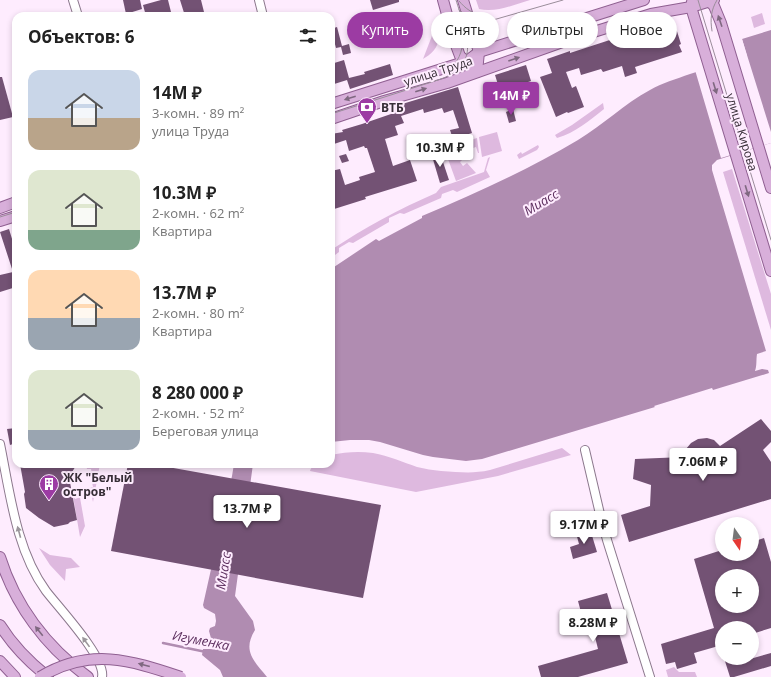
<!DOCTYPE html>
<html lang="ru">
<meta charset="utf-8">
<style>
:root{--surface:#fff;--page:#f6f6f6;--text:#222;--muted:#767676;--accent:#9c3ba3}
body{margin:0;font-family:"Open Sans",sans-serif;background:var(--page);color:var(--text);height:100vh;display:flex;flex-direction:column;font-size:15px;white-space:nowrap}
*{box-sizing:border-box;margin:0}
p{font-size:13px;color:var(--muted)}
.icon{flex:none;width:22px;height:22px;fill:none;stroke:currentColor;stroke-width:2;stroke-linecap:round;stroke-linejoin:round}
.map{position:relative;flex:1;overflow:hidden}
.drawer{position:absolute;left:12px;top:12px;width:323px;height:456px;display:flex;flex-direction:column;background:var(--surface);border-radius:12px;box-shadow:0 2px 6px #0003}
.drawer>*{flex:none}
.hud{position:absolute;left:347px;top:12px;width:364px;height:36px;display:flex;gap:8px}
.needle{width:26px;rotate:166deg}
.tools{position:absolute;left:715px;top:517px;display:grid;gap:8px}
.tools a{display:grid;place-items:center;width:44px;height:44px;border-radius:50%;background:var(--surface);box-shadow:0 2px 6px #0003;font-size:20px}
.price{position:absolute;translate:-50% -34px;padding:0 9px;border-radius:4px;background:#fff;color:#222;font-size:13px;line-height:26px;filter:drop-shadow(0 1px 2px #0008)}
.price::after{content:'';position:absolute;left:50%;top:24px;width:12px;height:9px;margin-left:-6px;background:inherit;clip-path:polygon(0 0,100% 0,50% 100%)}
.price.on{background:var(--accent);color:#fff}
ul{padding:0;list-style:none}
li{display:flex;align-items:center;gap:12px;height:100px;padding:0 16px}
li span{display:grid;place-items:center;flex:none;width:112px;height:80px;border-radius:12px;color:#555}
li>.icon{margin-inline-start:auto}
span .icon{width:48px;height:48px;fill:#fffc;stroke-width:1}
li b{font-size:17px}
h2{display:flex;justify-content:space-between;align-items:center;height:48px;padding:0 16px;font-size:17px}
.chip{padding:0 14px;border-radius:18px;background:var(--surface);box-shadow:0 2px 6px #0003;font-size:14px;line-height:36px}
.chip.on{background:var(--accent);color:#fff}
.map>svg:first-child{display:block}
.green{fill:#deb9df}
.water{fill:#b08cb1}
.pier{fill:#feecfe}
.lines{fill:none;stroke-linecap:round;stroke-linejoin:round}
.stream{stroke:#b08cb1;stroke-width:2.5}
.building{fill:#735274;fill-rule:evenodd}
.minor-casing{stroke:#8c788d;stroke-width:10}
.major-casing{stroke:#8f5f91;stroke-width:12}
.minor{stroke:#fff;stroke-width:8}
.major{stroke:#d8afda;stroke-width:10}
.tram{stroke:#9a8d9a;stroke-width:1}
.major-bridge-casing{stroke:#8f5f91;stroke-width:12;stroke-linecap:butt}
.major-bridge{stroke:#d8afda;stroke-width:10}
.oneway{fill:#7f6880}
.oneway2{fill:#9b969b}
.labels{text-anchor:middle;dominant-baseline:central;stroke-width:4;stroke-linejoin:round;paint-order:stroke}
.street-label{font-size:12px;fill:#372e37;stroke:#feecfe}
.poi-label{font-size:12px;font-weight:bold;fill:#372e37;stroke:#feecfe;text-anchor:start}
.water-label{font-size:13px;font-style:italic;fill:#5c2e5e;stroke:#feecfe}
</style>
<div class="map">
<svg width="771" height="677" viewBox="0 0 771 677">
<rect width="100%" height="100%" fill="#feecfe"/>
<g class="green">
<path d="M476,0h54c-17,5 -34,13 -51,9z"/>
<polygon points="762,13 765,24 754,28 751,17"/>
<path d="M435,28c1,3 3,7 3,10 1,10 -8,17 -15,21z"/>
<path d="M603,103l1,6c-14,11 -29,24 -47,29l-2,-3 17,-10z"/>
<polygon points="497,132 502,151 482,157 479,137"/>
<polygon points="477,138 479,153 478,153 476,147 470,149 472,157 466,158 454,145"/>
<polygon points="538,145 539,147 537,150 519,159 517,155 521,152 522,154"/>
<polygon points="451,146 463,159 460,162 463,166 467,163 476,173 456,181 444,148"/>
<path d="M490,157l-4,13 4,7 -33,15 -4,-2 -11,4 -1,4 -37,16 -4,-1 -11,5v4l-36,21 -4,-1 -10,6v4l-8,6v-8c33,-22 68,-41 105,-57l5,-6 43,-15 4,-14z"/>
<polygon points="732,169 771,294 771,330 723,172"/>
<path d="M562,448l9,7 -73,21 -82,16 -106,-21c3,-9 12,-7 21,-7v-9c14,-3 28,-4 42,-2 16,3 30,9 44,14 8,2 16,3 24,4 19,1 31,3 49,-1z"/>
<polygon points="86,464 100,464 93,502 90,488 93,487 92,482 93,481 91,469 87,469"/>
<polygon points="77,492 79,492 85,526 80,537 73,496 74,496 75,499 78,498"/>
<polygon points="39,548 50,555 71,558 80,567 66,569 65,581 50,565"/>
<polygon points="674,667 679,672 695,672 697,677 668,677 666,670"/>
</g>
<g class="water">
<path d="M771,30v113l-54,17 -5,5v5l54,181 -9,3c-1,6 0,12 -2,17l7,-2 6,1 1,3 -56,17 -1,-2 -58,18 1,1 -173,52 -16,2 -33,-4 -10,-2 -43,-13 -11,-2h-19l-19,2v-173l45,-30 3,2 43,-23v-2c54,-23 106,-46 156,-76 25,-15 46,-36 72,-50 12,-7 26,-11 40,-16 19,-6 38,-12 57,-18l-5,-17z"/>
<path d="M234,464h19l-18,132 18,25 2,9c-13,21 -1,31 12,47h-44l-3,-7 -18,-15 1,-6h11l-5,-18 1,-3 5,-2 1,-5 -1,-7 -11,-6 -1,-3 29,-129z"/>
</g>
<polygon class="pier" points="741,39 742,39 771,132 771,143 721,158 695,70 745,54"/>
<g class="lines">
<polyline class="stream" points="163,643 206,652"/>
</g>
<g class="building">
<polygon points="123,0 140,0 142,9 126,14"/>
<polygon points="161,0 168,0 172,16 146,16 143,5"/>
<polygon points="180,0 201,0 205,16 185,16"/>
<polygon points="370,0 399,0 399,2 373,10"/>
<polygon points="671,20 673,26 675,25 681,44 679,45 682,52 635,67 637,73 625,77 622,66 603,72 601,69 581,75 579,68 566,72 572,88 576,86 584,107 568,113 567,112 556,117 540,77 552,73 547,59 570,51 570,53"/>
<polygon points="337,27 342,46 349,44 351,53 343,55 341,47 336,48 331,29"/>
<polygon points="344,60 349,78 365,74 364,72 390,64 393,75 350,89 347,80 331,85 331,64"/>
<polygon points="526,65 531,81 528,82 533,97 536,96 538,104 525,108 523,101 524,100 519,85 500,91 495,75"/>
<polygon points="0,77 2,77 13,117 0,120"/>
<polygon points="458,87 472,133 453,139 450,130 459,128 453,110 444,113 442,108 424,113 423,109 401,116 404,123 395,126 398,135 385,139 393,166 410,160 417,181 365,197 366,199 331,210 331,171 340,169 345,185 360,180 359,177 375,172 367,148 365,148 364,146 349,151 346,140 331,145 331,134 343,132 342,130 362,124 391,114 389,108"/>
<polygon points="513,109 516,121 509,123 506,112"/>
<polygon points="440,153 449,180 440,183 432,156"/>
<polygon points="346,154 349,161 342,163 339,156"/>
<polygon points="9,229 16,252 16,287 0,292 0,275 13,272 0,232"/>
<polygon points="761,419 771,431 771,442 763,450 771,462 771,499 629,542 621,515 650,506 651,485 633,479 635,459 684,457 686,449 691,443 698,439 707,438 714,440 720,446"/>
<polygon points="16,428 16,443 10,445 7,429"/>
<polygon points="20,464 77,464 69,477 77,520 70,522 68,524 54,527 39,518 26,508 24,494 25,492"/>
<polygon points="128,464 151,464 381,505 363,598 111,551"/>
<polygon points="590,529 597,552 573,559 570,547 579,544 576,533"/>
<path d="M764,538l7,24v66l-19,6v-6h-30v17l-28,8 3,10 -20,6 -2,-7 -9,2 -5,-20 53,-16 -20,-69 28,-9v4h30v-12zM722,576h30v30h-30z"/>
<polygon points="607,593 628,663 578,677 541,677 538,666 598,649 593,629 586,631 578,601"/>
<polygon points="771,653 771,666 734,677 730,677 724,658 742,658 743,661"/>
</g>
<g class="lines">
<g class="minor-casing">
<g id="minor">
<polyline points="73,0 78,16"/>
<polyline points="259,0 263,16"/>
<path d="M0,444c10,49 16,106 46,147 13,17 60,67 56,86"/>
<polyline points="585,450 600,514 607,540 650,677"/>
</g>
</g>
<g class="major-casing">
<g id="major">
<polyline points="443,0 454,40 460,56 470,65"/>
<polyline points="463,0 479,52 477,72"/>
<polyline points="708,0 714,6 721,23 771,188"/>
<polyline points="692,2 691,7 698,30 771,271"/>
<polyline points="331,104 467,61 479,52 644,0"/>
<polyline points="331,119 384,101 447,83 568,40 651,14 691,7 714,0"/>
<polyline points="0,208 16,202"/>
<polyline points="0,221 16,216"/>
<path d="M0,557c15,48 46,90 88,120"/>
<path d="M0,625c13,21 29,37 48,52"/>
<polyline points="0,661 15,677"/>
</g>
</g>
<use href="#minor" class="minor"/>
<use href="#major" class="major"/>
<g class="tram">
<polyline points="698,0 771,240"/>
<path d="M459,1c6,7 13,13 23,14"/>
<polyline points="459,10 467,16 474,19 493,20 563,0"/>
<path d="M712,31c-2,-12 -1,-21 5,-31"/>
<path d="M447,71c11,-7 16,-20 16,-33"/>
<path d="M331,114l107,-34c45,-15 28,-47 18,-80"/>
<polyline points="0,217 16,212"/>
</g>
<g class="major-bridge-casing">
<path id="major-bridge" d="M40,677c50,-30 90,-17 141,0"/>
</g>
<use href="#major-bridge" class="major-bridge"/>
</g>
<defs><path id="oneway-solid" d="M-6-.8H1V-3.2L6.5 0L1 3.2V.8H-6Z"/></defs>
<g class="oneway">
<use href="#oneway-solid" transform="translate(720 21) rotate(-109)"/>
<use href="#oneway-solid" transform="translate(514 59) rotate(-19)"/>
<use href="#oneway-solid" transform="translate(715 88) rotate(73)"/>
<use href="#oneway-solid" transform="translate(421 90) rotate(-17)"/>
<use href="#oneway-solid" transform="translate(350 98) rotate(163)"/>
<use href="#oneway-solid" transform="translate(747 191) rotate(73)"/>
<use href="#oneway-solid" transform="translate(39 631) rotate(-129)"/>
<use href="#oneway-solid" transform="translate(144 665) rotate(-165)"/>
</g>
<g class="oneway2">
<use href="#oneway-solid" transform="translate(19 532) rotate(-105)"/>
<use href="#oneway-solid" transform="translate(86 642) rotate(-126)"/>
</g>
<defs>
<g id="bank-pin" transform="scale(1)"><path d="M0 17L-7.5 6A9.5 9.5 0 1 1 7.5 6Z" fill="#9c3ba3" stroke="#feecfe"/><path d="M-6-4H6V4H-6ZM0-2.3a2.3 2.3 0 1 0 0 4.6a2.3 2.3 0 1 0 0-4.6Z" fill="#fff"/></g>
<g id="building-pin" transform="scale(1)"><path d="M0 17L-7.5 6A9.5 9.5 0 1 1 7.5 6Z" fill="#9c3ba3" stroke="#feecfe"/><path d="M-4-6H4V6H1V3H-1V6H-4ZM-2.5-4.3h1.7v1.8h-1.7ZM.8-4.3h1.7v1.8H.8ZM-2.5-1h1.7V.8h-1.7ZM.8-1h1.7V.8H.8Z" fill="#fff"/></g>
</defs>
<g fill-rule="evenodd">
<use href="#bank-pin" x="367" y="107"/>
<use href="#building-pin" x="49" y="484"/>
</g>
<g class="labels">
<g class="street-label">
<text transform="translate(438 71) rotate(-18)">улица Труда</text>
<text transform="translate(742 132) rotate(73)">улица Кирова</text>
</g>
<g class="poi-label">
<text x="381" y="107">ВТБ</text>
<text x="63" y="477">ЖК "Белый<tspan x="63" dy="14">остров"</tspan></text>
</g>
<g class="water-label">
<text transform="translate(541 202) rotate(-31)">Миасс</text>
<text transform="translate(223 571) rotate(-81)">Миасс</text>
<text transform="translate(201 640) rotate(11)">Игуменка</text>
</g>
</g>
</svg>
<div class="tools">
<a><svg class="needle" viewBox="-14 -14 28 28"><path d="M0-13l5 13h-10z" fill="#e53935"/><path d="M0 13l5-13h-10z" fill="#767676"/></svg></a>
<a>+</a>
<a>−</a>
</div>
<b class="price on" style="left:511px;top:116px">14M ₽</b>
<b class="price" style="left:440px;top:168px">10.3M ₽</b>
<b class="price" style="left:703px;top:482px">7.06M ₽</b>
<b class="price" style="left:247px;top:529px">13.7M ₽</b>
<b class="price" style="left:584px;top:545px">9.17M ₽</b>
<b class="price" style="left:593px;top:643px">8.28M ₽</b>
<div class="hud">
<a class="chip on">Купить</a>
<a class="chip">Снять</a>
<a class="chip">Фильтры</a>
<a class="chip">Новое</a>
</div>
<section class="drawer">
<h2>Объектов: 6<svg class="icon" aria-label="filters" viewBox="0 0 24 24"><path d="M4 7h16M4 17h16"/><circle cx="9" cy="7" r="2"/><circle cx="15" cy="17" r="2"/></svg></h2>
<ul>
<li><span style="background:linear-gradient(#c9d6e8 60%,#b9a48a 0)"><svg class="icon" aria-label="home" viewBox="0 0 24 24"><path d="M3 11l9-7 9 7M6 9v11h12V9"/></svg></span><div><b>14M ₽</b><p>3-комн. · 89 m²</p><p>улица Труда</p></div></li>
<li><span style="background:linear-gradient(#dfe7d0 75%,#7fa58c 0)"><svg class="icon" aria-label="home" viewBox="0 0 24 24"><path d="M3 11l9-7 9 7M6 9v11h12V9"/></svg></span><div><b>10.3M ₽</b><p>2-комн. · 62 m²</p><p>Квартира</p></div></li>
<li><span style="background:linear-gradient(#ffd9b3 60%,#9aa5b1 0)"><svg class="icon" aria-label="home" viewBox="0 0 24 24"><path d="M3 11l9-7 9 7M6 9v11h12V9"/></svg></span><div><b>13.7M ₽</b><p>2-комн. · 80 m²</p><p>Квартира</p></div></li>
<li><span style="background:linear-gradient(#dfe7d0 75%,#9aa5b1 0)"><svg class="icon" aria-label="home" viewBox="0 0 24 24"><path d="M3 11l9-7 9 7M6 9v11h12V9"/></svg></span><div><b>8 280 000 ₽</b><p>2-комн. · 52 m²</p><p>Береговая улица</p></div></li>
</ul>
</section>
</div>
